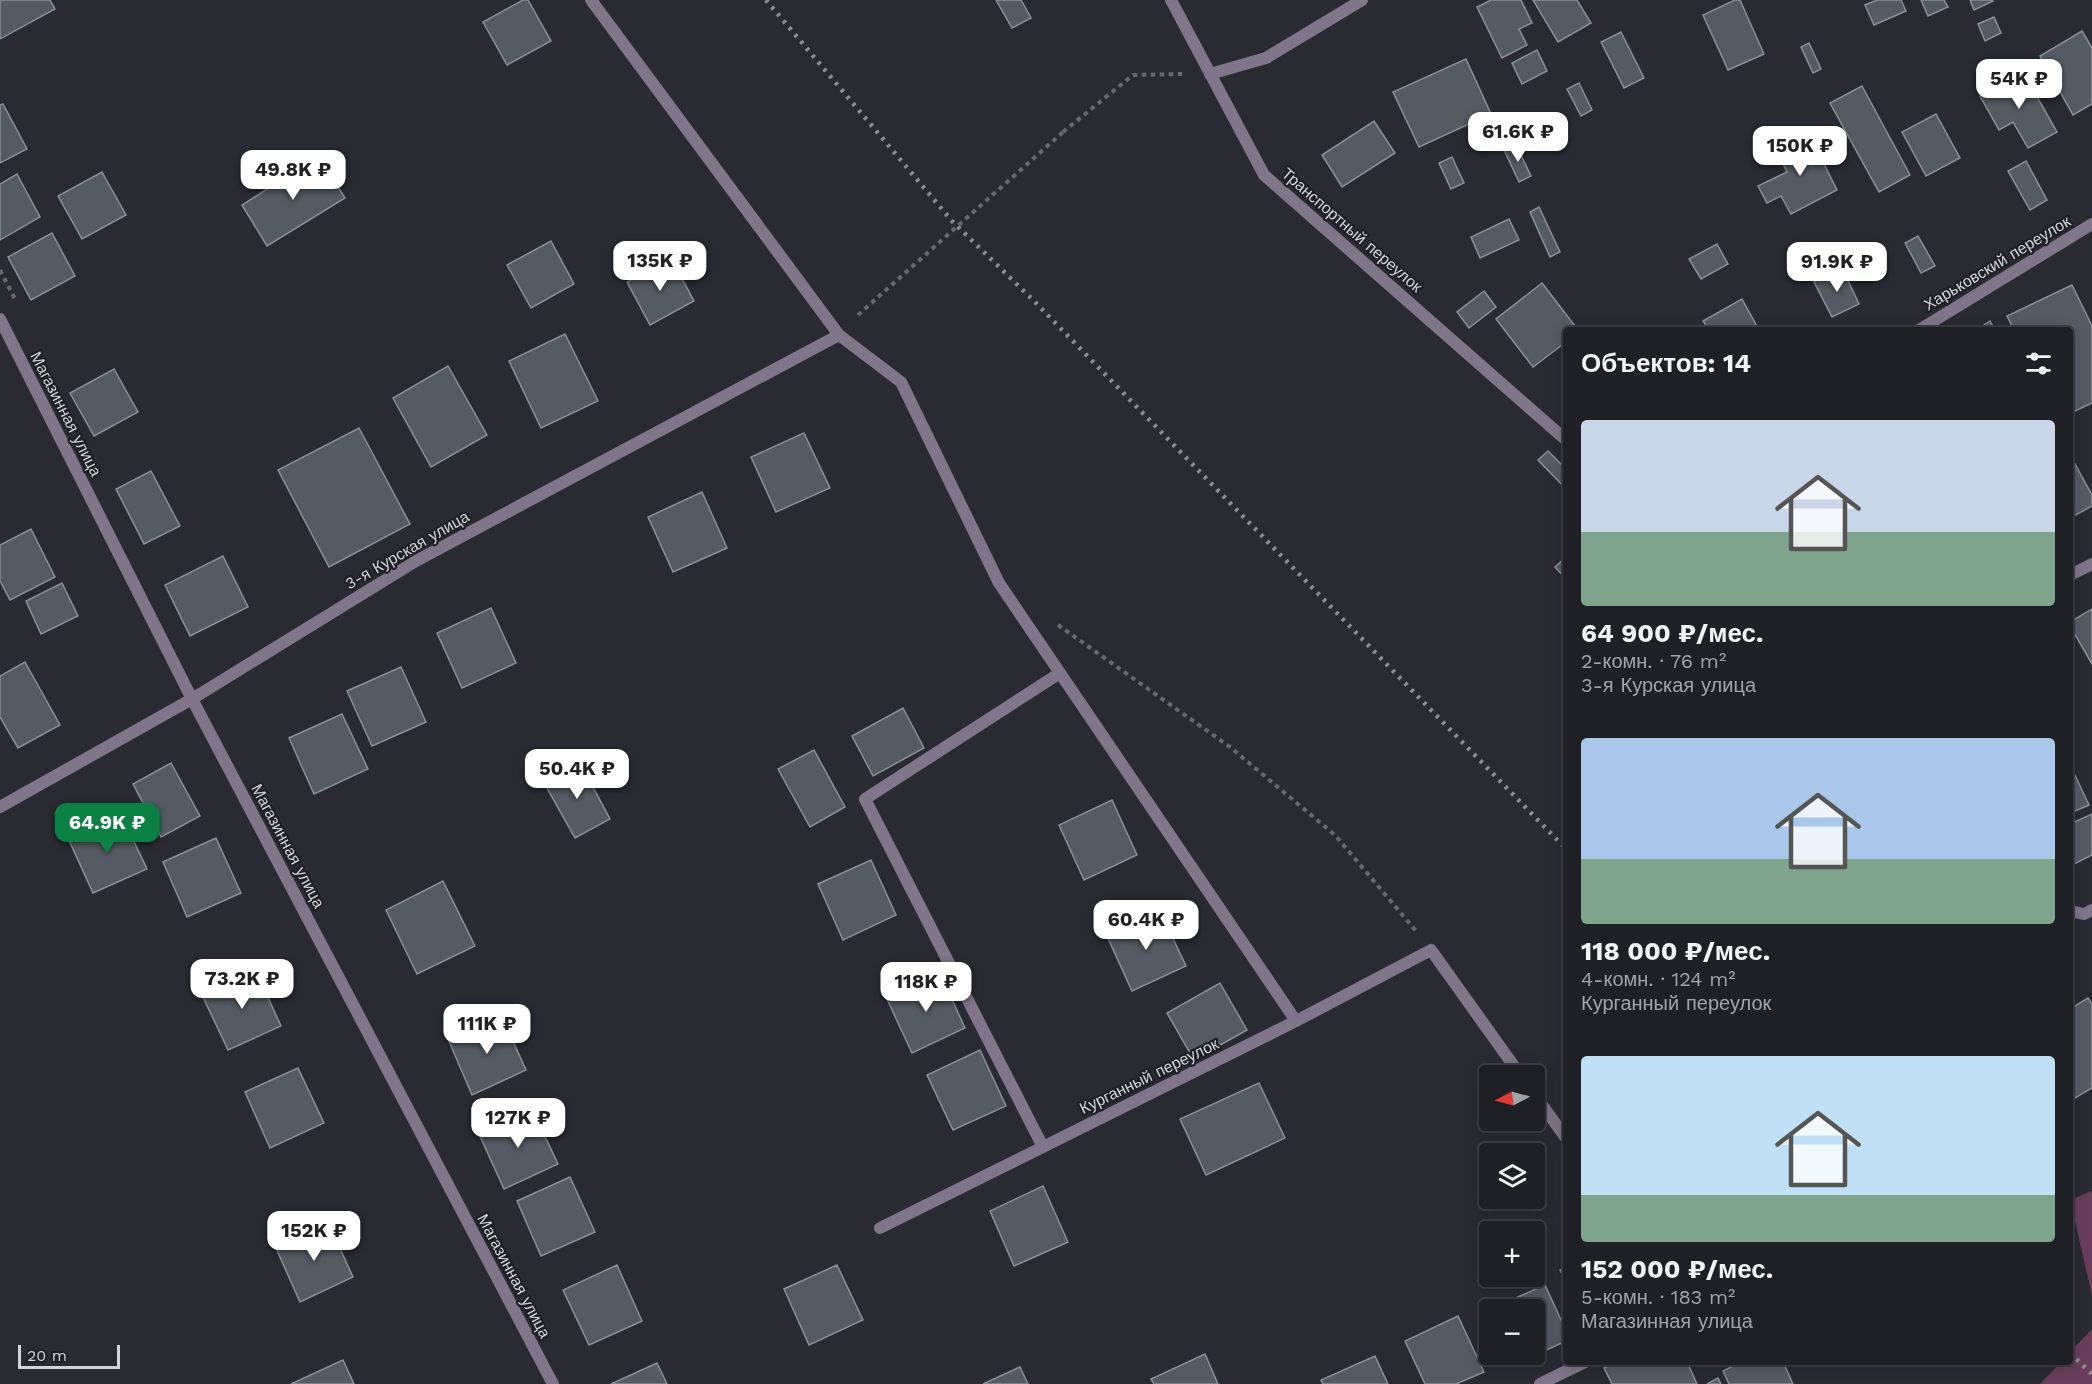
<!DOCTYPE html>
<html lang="ru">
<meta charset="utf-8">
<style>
:root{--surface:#1f2026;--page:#2c2d32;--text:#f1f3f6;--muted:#a1a3a7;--line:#3c3e43;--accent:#0b8043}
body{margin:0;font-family:"Work Sans",sans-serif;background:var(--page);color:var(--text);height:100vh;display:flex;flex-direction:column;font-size:22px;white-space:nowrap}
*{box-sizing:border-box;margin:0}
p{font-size:20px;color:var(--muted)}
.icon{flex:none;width:33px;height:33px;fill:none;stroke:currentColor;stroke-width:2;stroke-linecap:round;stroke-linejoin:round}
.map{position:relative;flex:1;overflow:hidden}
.side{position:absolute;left:1563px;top:327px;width:510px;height:1038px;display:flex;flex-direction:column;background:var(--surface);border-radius:6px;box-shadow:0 3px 15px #0003,0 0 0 2px var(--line)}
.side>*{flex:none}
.needle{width:39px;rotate:264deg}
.tools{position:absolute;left:1479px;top:1065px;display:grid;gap:12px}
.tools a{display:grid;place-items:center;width:66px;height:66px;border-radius:6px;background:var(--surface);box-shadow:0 3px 15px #0003,0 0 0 2px var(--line);font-size:30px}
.scale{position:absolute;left:18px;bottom:15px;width:102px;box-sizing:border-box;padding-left:6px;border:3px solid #d3d4d9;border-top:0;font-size:16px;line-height:21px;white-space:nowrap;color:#d3d4d9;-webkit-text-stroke:4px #202028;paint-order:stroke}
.price{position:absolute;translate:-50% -51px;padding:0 14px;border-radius:12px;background:#fff;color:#222;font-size:20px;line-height:39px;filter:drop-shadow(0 2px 3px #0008)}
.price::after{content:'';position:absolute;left:50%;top:36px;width:18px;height:14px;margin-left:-9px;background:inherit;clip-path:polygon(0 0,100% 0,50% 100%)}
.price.current{background:var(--accent);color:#fff}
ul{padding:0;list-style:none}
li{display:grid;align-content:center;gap:12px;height:318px;padding:0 18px}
li span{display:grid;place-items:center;height:186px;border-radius:6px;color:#555}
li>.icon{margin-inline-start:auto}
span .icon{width:108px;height:108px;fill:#fffc;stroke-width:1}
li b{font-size:26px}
h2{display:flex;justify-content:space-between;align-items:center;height:72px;padding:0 18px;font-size:26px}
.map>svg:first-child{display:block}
.green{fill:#6a3e5a}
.building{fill:#555b63;stroke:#899099;stroke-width:1.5}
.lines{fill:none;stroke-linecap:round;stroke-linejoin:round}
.path{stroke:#686970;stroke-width:4;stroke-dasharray:4.5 4.5;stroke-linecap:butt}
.service{stroke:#817589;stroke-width:12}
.minor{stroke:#817589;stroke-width:12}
.rail{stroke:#8d8e95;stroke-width:4.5;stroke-dasharray:3 6;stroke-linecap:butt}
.path-bridge{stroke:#686970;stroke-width:4;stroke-dasharray:4.5 4.5;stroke-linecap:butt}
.labels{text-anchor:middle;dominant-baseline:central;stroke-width:4.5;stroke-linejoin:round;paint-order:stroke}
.street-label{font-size:16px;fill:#d3d4d9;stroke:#202028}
</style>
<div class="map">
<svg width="2092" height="1384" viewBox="0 0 2092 1384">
<rect width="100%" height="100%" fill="#292a32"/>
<g class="green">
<polygon points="2092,1191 2092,1295 2070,1200"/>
<polygon points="2092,1329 2092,1384 2040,1384 2061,1362 2070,1362 2070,1352"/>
</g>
<g class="building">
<polygon points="0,0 50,0 55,9 0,39"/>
<polygon points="523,0 528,0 551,41 507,65 483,22"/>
<polygon points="996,0 1021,0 1031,18 1012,28"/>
<polygon points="1491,0 1521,0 1532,23 1519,29 1527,45 1502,58 1477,7"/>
<polygon points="1533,0 1577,0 1591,23 1558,42"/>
<polygon points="1735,0 1740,0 1764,54 1728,70 1703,15"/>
<polygon points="1877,0 1901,0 1906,11 1874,25 1865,5"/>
<polygon points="1921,0 1944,0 1948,7 1928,16"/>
<polygon points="1970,0 1992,0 1993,1 1974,10"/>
<polygon points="1994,17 2001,33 1985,41 1978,24"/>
<polygon points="2082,31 2092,48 2092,104 2073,115 2040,56"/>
<polygon points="1621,32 1644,78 1624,88 1601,42"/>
<polygon points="1809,43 1821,69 1813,73 1801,47"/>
<polygon points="1537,50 1547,71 1522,84 1512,63"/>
<polygon points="1466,59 1491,114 1419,147 1393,92"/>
<polygon points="2023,72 2057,132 2028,148 2013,122 1999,130 1980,96"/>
<polygon points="1579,83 1592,110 1581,116 1567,89"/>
<polygon points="1862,86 1910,175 1879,192 1830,103"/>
<polygon points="3,104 27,149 0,163 0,105"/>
<polygon points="1936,114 1960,158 1926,176 1902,132"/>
<polygon points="1374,121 1395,153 1342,187 1322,155"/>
<polygon points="1809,134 1837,190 1791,214 1781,196 1767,203 1758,186 1787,172 1776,150"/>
<polygon points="1516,145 1531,176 1519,182 1504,150"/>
<polygon points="319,156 345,198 267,246 242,205"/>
<polygon points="1452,157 1464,183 1451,189 1439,163"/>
<polygon points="2026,161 2047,200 2030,210 2008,171"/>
<polygon points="102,172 126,215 82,239 58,196"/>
<polygon points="17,174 40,217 0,240 0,184"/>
<polygon points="1539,207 1560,252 1550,257 1530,212"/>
<polygon points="1509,219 1519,240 1480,258 1471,237"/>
<polygon points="52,233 75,276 31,300 8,257"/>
<polygon points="1918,236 1935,266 1921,273 1905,243"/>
<polygon points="551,241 574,284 531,308 507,265"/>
<polygon points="1717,244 1728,264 1701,279 1689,259"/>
<polygon points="671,258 694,301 650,325 627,282"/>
<polygon points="1842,268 1859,304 1832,317 1814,282"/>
<polygon points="1542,283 1578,330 1566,330 1566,342 1533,367 1496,319"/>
<polygon points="2072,285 2092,326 2092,403 2075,411 2070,401 2070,330 2014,330 2007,316"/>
<polygon points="1484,291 1496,307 1469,328 1457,312"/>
<polygon points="1742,299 1759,330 1709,330 1703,321"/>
<polygon points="1990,321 1995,330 1979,330 1978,329"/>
<polygon points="565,334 598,401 541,428 509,361"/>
<polygon points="448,366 487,435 431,467 393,398"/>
<polygon points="114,369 138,412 94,436 70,393"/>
<polygon points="359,428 410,524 329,567 278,470"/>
<polygon points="804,433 830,488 776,512 751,457"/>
<polygon points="1548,451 1566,469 1566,489 1538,460"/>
<polygon points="2075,464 2092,495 2092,506 2070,518 2070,466"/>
<polygon points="151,471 180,526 144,544 116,489"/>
<polygon points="702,492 727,548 673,572 648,517"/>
<polygon points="31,529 55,577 10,600 0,581 0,545"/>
<polygon points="223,556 248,607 190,636 165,585"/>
<polygon points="1566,557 1566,579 1555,567"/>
<polygon points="62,583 78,616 41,634 26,601"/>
<polygon points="491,608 516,663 462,688 437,633"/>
<polygon points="2092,609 2092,664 2070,626 2070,622"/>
<polygon points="25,662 60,725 18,748 0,717 0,676"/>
<polygon points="401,667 426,722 372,746 347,691"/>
<polygon points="903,708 924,748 873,776 852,736"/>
<polygon points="342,714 368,769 314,794 289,738"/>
<polygon points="814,750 845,807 810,827 778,769"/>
<polygon points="579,761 610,819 575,838 543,781"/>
<polygon points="171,763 200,816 161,837 133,784"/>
<polygon points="2074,773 2089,805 2070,813 2070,775"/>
<polygon points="1112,800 1137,855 1084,880 1059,825"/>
<polygon points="121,814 147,869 93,893 68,838"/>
<polygon points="2092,814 2092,855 2070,866 2070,824"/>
<polygon points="216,838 241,893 187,917 163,862"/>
<polygon points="871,860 896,915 843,940 818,884"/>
<polygon points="443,881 475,946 417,974 386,910"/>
<polygon points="1160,911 1186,966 1132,991 1107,936"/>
<polygon points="256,971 281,1026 228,1050 202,995"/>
<polygon points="940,973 965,1028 912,1053 886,997"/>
<polygon points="1220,983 1247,1030 1194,1060 1167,1013"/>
<polygon points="2088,998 2092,1004 2092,1088 2070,1101 2070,1009"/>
<polygon points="501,1015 526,1070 472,1095 448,1039"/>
<polygon points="980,1050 1006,1106 953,1130 927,1075"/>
<polygon points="298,1068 324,1123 270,1148 245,1092"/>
<polygon points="1259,1083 1285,1138 1206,1175 1180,1119"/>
<polygon points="532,1109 558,1164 504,1189 479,1134"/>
<polygon points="570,1177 595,1232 541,1256 517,1201"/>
<polygon points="1043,1186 1068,1242 1014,1266 990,1211"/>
<polygon points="328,1222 353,1277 300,1302 275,1246"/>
<polygon points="617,1265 642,1321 589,1345 563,1290"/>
<polygon points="837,1265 863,1320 809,1345 784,1289"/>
<polygon points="1566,1267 1566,1282 1560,1270"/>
<polygon points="1545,1285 1566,1331 1566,1341 1516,1364 1512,1354 1534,1354 1534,1310 1491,1309"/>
<polygon points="1458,1316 1484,1372 1456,1384 1425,1384 1405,1341"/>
<polygon points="1205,1354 1218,1384 1154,1384 1151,1379"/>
<polygon points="1375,1356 1388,1384 1323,1384 1321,1380"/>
<polygon points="343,1360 354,1384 291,1384"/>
<polygon points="1616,1362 1687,1362 1697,1384 1612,1384 1604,1368"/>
<polygon points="1741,1362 1783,1362 1793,1384 1729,1384 1723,1371"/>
<polygon points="657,1363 667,1384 611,1384"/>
<polygon points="1020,1367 1028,1384 983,1384"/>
<polygon points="1718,1378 1721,1384 1707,1384"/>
</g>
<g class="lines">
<g class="path">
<polyline points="1063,132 1133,75 1183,74"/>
<polyline points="0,270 16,301"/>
<polyline points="1058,625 1230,747 1335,835 1416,931"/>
</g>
<polyline class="service" points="1043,1147 865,799 1060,673"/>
<g class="minor">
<polyline points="591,0 839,335 901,382 999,583 1296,1021"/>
<polyline points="1171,0 1264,175 1566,440"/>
<polyline points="1210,74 1266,58 1362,0"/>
<polyline points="0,319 192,699 553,1384"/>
<polyline points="1919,330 2092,224"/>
<polyline points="2070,575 2092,564"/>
<polyline points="0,807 192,699 416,561 839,335"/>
<polyline points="2070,911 2084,914 2092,910"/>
<polyline points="1534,1094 1566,1138"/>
<polyline points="880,1228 1296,1021 1431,950 1521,1076"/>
<polyline points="1540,1384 1585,1362"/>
</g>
<g class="rail">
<polyline points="766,0 952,221 1034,301 1566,849"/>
<polyline points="2070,1353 2092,1374"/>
</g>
<polyline class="path-bridge" points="858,315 1063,132"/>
</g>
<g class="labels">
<g class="street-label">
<text transform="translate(1352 230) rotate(41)">Транспортный переулок</text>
<text transform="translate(1997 263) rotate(-31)">Харьковский переулок</text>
<text transform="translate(66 414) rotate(63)">Магазинная улица</text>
<text transform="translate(407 550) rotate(-30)">3-я Курская улица</text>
<text transform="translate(288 846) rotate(62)">Магазинная улица</text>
<text transform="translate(1149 1076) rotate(-26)">Курганный переулок</text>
<text transform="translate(514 1276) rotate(62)">Магазинная улица</text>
</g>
</g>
</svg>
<div class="tools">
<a><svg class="needle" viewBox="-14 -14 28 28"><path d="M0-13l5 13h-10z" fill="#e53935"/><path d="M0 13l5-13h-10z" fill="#a1a3a7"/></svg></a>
<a><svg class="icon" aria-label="layers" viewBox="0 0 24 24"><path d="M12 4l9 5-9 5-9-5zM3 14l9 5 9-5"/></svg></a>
<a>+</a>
<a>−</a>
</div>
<div class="scale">20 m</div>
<b class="price" style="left:2019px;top:110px">54K ₽</b>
<b class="price" style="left:1518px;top:163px">61.6K ₽</b>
<b class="price" style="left:1800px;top:177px">150K ₽</b>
<b class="price" style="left:293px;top:201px">49.8K ₽</b>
<b class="price" style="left:660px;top:292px">135K ₽</b>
<b class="price" style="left:1837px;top:293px">91.9K ₽</b>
<b class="price" style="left:577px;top:800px">50.4K ₽</b>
<b class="price current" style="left:107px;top:854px">64.9K ₽</b>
<b class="price" style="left:1146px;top:951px">60.4K ₽</b>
<b class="price" style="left:242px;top:1010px">73.2K ₽</b>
<b class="price" style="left:926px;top:1013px">118K ₽</b>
<b class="price" style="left:487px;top:1055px">111K ₽</b>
<b class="price" style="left:518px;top:1149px">127K ₽</b>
<b class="price" style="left:314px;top:1262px">152K ₽</b>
<section class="side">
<h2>Объектов: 14<svg class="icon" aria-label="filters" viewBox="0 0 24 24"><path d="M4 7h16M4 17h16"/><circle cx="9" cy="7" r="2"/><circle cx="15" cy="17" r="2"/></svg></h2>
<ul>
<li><span style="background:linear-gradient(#c9d6e8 60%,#7fa58c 0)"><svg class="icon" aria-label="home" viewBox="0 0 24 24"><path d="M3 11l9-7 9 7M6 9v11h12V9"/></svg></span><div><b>64 900 ₽/мес.</b><p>2-комн. · 76 m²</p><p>3-я Курская улица</p></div></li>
<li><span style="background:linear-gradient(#a9c7e8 65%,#7fa58c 0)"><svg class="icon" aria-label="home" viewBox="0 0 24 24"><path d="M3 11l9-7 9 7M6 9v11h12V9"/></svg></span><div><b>118 000 ₽/мес.</b><p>4-комн. · 124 m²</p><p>Курганный переулок</p></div></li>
<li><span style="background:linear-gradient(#bfe0f5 75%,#7fa58c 0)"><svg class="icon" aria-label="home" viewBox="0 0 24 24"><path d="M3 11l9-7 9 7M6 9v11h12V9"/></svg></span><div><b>152 000 ₽/мес.</b><p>5-комн. · 183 m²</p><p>Магазинная улица</p></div></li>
</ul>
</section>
</div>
